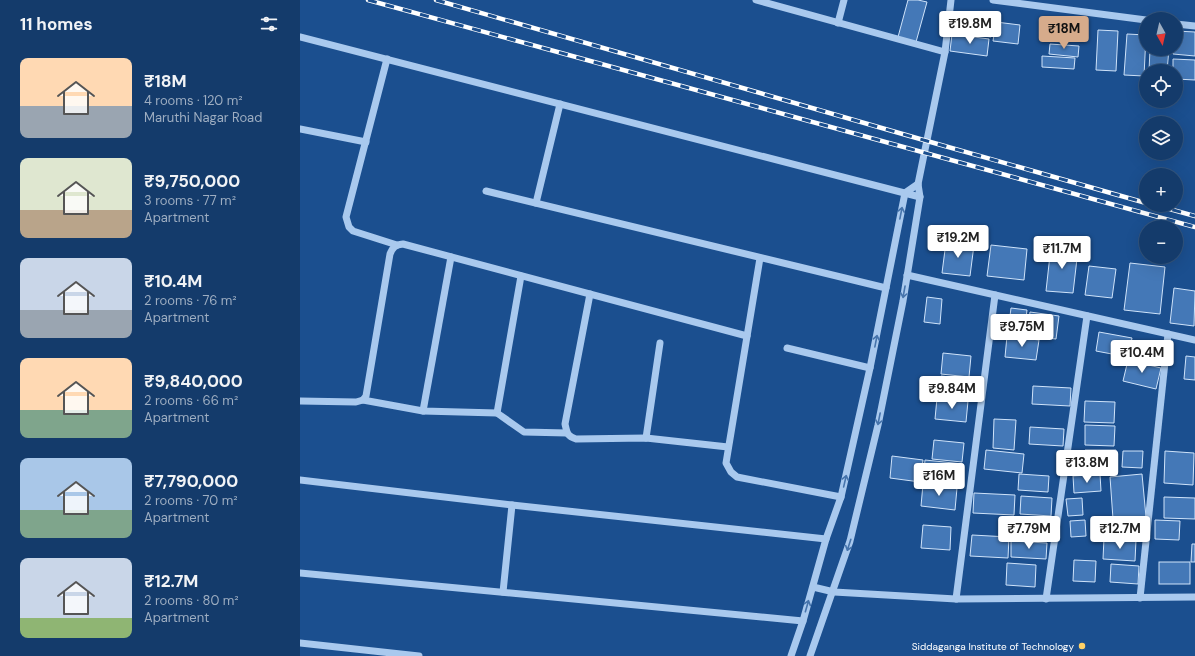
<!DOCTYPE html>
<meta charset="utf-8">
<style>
:root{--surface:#143b6b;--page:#214673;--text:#f1f3f6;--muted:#9dadc1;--line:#33557e;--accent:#d6ab8b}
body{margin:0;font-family:"DM Sans",sans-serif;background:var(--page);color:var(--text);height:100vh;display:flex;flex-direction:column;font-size:15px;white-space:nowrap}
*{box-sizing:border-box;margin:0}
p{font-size:13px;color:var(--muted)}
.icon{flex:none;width:22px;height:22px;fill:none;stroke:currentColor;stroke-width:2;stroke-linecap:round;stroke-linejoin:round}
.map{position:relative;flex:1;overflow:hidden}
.drawer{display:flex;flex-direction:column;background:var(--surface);width:300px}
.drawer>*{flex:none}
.needle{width:26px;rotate:172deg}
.tools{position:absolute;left:839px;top:12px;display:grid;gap:8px}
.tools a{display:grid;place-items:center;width:44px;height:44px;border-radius:50%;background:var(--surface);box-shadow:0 4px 16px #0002,0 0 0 1px var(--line);font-size:20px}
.price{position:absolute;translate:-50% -34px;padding:0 9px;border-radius:4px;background:#fff;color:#222;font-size:13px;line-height:26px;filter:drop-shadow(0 1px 2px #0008)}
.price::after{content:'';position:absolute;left:50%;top:24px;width:12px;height:9px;margin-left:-6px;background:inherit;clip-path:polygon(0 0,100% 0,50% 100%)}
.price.current{background:var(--accent);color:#111}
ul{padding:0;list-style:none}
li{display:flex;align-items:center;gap:12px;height:100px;padding:0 20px}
li span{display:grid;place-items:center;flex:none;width:112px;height:80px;border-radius:8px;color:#555}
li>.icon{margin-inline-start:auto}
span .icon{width:48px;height:48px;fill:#fffc;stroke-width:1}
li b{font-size:17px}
h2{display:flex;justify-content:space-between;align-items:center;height:48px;padding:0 20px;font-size:17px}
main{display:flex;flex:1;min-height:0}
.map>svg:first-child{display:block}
.building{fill:#4478b7;stroke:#cfe3fa}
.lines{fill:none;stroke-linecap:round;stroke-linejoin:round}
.minor{stroke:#a9c9ee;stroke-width:7}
.rail-casing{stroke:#fff;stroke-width:4.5}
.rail{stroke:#1b4f8f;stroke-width:3;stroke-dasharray:9;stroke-linecap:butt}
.oneway{stroke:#4674ac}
.poi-dot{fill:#ffd166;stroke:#1b4f8f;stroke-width:1.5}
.labels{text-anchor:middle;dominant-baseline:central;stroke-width:4;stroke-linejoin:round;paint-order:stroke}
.poi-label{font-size:10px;fill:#fff;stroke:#1b4f8f;text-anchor:end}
</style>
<main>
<section class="drawer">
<h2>11 homes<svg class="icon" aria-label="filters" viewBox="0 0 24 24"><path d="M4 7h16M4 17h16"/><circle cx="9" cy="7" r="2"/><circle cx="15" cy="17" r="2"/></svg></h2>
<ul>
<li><span style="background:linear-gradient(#ffd9b3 60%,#9aa5b1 0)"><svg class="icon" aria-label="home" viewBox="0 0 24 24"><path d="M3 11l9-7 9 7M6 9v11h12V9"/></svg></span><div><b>₹18M</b><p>4 rooms · 120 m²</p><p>Maruthi Nagar Road</p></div></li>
<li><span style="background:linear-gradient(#dfe7d0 65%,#b9a48a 0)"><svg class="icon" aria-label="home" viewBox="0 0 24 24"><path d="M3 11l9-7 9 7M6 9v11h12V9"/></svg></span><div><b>₹9,750,000</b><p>3 rooms · 77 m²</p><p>Apartment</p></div></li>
<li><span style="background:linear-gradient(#c9d6e8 65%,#9aa5b1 0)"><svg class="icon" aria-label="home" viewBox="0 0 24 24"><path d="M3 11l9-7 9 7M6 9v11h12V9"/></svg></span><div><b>₹10.4M</b><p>2 rooms · 76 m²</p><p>Apartment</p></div></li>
<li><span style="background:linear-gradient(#ffd9b3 65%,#7fa58c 0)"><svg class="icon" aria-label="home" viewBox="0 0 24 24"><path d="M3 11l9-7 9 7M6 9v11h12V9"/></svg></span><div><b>₹9,840,000</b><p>2 rooms · 66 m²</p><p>Apartment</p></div></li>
<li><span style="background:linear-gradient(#a9c7e8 65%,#7fa58c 0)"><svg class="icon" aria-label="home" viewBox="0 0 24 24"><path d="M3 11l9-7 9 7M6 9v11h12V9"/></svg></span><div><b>₹7,790,000</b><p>2 rooms · 70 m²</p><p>Apartment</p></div></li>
<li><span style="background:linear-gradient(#c9d6e8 75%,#8fb573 0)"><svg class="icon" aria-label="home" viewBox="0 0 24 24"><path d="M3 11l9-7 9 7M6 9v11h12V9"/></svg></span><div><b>₹12.7M</b><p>2 rooms · 80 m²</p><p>Apartment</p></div></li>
</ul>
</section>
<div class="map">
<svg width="895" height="656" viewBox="0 0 895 656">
<rect width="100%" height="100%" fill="#1b4f8f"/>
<g class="building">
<polygon points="608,0 618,0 627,2 616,42 598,37"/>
<polygon points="655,17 693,22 691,37 653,32"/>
<polygon points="696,22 720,25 718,44 693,41"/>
<polygon points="743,24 768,25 767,42 742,41"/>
<polygon points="798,30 818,31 816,71 796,70"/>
<polygon points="876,31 895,32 895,56 873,54 873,49 876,49"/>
<polygon points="652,34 689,39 687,56 650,51"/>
<polygon points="827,34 846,35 844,76 824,75"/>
<polygon points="750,44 779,46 778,57 749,54"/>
<polygon points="850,49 869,49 867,71 849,71"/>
<polygon points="742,56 775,58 774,69 742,67"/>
<polygon points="873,59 895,60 895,80 876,79 876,71 873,71"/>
<polygon points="646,242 674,245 670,276 642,273"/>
<polygon points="691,245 727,249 724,280 687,276"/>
<polygon points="751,246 778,250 773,293 746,291"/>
<polygon points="830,263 865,267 860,314 824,310"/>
<polygon points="789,266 816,269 812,298 785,295"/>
<polygon points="874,288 895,291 894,326 870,323"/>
<polygon points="627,297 642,299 640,324 624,322"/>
<polygon points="711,308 727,310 724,334 708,332"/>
<polygon points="730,312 759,316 756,339 727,336"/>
<polygon points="799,332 832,338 828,357 796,351"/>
<polygon points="707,336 739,340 736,360 705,357"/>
<polygon points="643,353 671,356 669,377 641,374"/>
<polygon points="886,356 895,357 895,380 884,379"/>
<polygon points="828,360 861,368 856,389 823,381"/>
<polygon points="641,376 669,379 667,399 639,396"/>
<polygon points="733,386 771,388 770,406 732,404"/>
<polygon points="637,398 668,401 666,422 635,419"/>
<polygon points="785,401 815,402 814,423 784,422"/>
<polygon points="694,419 716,420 714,450 693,448"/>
<polygon points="785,425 815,426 814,446 785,445"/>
<polygon points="730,427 764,429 763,446 729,444"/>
<polygon points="634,440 664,443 662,462 632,459"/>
<polygon points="686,450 724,454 722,473 684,469"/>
<polygon points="785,450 816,450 815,469 785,468"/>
<polygon points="823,451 843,451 842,468 822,467"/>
<polygon points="865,451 894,453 893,485 864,483"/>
<polygon points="592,456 623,460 620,482 590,478"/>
<polygon points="625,460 663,464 661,487 623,482"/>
<polygon points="719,474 749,476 748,492 718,490"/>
<polygon points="800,474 801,491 774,493 773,476"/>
<polygon points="842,474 846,517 813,519 810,477"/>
<polygon points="623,484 657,488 655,510 621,506"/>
<polygon points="674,493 715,495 714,515 673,513"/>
<polygon points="721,496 752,498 751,516 720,514"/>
<polygon points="864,497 895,498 895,519 864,518"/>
<polygon points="782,498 783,515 768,516 766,499"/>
<polygon points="716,519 743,520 742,539 714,537"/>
<polygon points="785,520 786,536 771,537 770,521"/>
<polygon points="855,520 880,521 879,540 855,539"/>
<polygon points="623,525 651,527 650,550 621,548"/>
<polygon points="672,535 709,537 708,558 670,556"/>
<polygon points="804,538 836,540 835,561 803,559"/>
<polygon points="711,541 747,543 746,559 711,557"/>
<polygon points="892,544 895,544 895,562 891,562"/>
<polygon points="774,560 796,561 795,582 773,581"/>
<rect x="859" y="562" width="31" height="22"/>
<polygon points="707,563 736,565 735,587 706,585"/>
<polygon points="811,564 839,566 838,584 810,582"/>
</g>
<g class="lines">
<g class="minor">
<polyline points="456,0 645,52"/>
<polyline points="693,0 846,20"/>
<polyline points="538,23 544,0"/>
<polyline points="876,24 895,26"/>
<polyline points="0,37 620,197"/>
<polyline points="87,59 46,217 49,227 53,231 97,245"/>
<polyline points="0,129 66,142"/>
<polyline points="186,191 586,288"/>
<polyline points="236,203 260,104"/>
<polyline points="460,258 426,463 431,472 437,477 541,497"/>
<polyline points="607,275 895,340"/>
<path d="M290,294l-25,130c2,9 2,12 11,15l70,-1 82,9"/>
<polyline points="487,348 570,368"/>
<polyline points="63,400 123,411 197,413 224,432 267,433"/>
<path d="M0,401l56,1 7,-2 3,-4 24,-142c3,-7 5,-9 13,-10l344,92"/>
<polyline points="123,411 151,257"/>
<polyline points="197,413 221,276"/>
<polyline points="346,438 360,343"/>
<polyline points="0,480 212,505 526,539"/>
<polyline points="0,573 503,621"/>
<polyline points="513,587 534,592 656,599 895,597"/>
<polyline points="203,592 212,505"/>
<polyline points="840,598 868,334"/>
<polyline points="656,599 695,295"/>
<polyline points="746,599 787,316"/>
<polyline points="0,643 119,656"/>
<polyline points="491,656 503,621 526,539 541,497 570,368 605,193 618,184"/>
<polyline points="510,656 550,541 578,425 603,301 620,197 618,184 645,52 651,0"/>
</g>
<g class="rail-casing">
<g id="rail">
<polyline points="68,0 895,227"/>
<polyline points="136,0 627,141 846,203"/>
<polyline points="855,205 895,216"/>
</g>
</g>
<use href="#rail" class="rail"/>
</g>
<defs><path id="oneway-shaft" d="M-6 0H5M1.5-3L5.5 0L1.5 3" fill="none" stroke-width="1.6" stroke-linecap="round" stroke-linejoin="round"/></defs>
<g class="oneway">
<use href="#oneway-shaft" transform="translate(601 213) rotate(-79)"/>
<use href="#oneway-shaft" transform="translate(604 292) rotate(100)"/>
<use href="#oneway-shaft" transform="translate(576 341) rotate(-79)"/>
<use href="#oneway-shaft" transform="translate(579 419) rotate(101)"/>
<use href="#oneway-shaft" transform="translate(545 481) rotate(-77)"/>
<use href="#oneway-shaft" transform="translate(549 545) rotate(108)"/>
<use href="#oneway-shaft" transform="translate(507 606) rotate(-74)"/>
</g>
<circle class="poi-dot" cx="782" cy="646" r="4"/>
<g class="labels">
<g class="poi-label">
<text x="774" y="646">Siddaganga Institute of Technology</text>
</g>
</g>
</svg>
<div class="tools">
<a><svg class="needle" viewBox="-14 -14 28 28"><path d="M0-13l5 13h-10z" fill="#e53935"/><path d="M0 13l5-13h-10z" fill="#9dadc1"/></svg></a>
<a><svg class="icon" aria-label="locate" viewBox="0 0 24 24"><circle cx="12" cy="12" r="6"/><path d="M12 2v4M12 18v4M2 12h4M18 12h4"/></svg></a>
<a><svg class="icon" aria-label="layers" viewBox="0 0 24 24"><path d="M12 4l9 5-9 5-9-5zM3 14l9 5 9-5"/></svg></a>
<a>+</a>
<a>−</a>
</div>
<b class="price" style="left:670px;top:45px">₹19.8M</b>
<b class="price current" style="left:764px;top:50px">₹18M</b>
<b class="price" style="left:658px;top:259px">₹19.2M</b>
<b class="price" style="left:762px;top:270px">₹11.7M</b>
<b class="price" style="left:722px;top:348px">₹9.75M</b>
<b class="price" style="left:842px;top:374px">₹10.4M</b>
<b class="price" style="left:652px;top:410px">₹9.84M</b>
<b class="price" style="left:787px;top:484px">₹13.8M</b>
<b class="price" style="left:639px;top:497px">₹16M</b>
<b class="price" style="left:729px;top:550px">₹7.79M</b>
<b class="price" style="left:820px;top:550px">₹12.7M</b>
</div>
</main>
